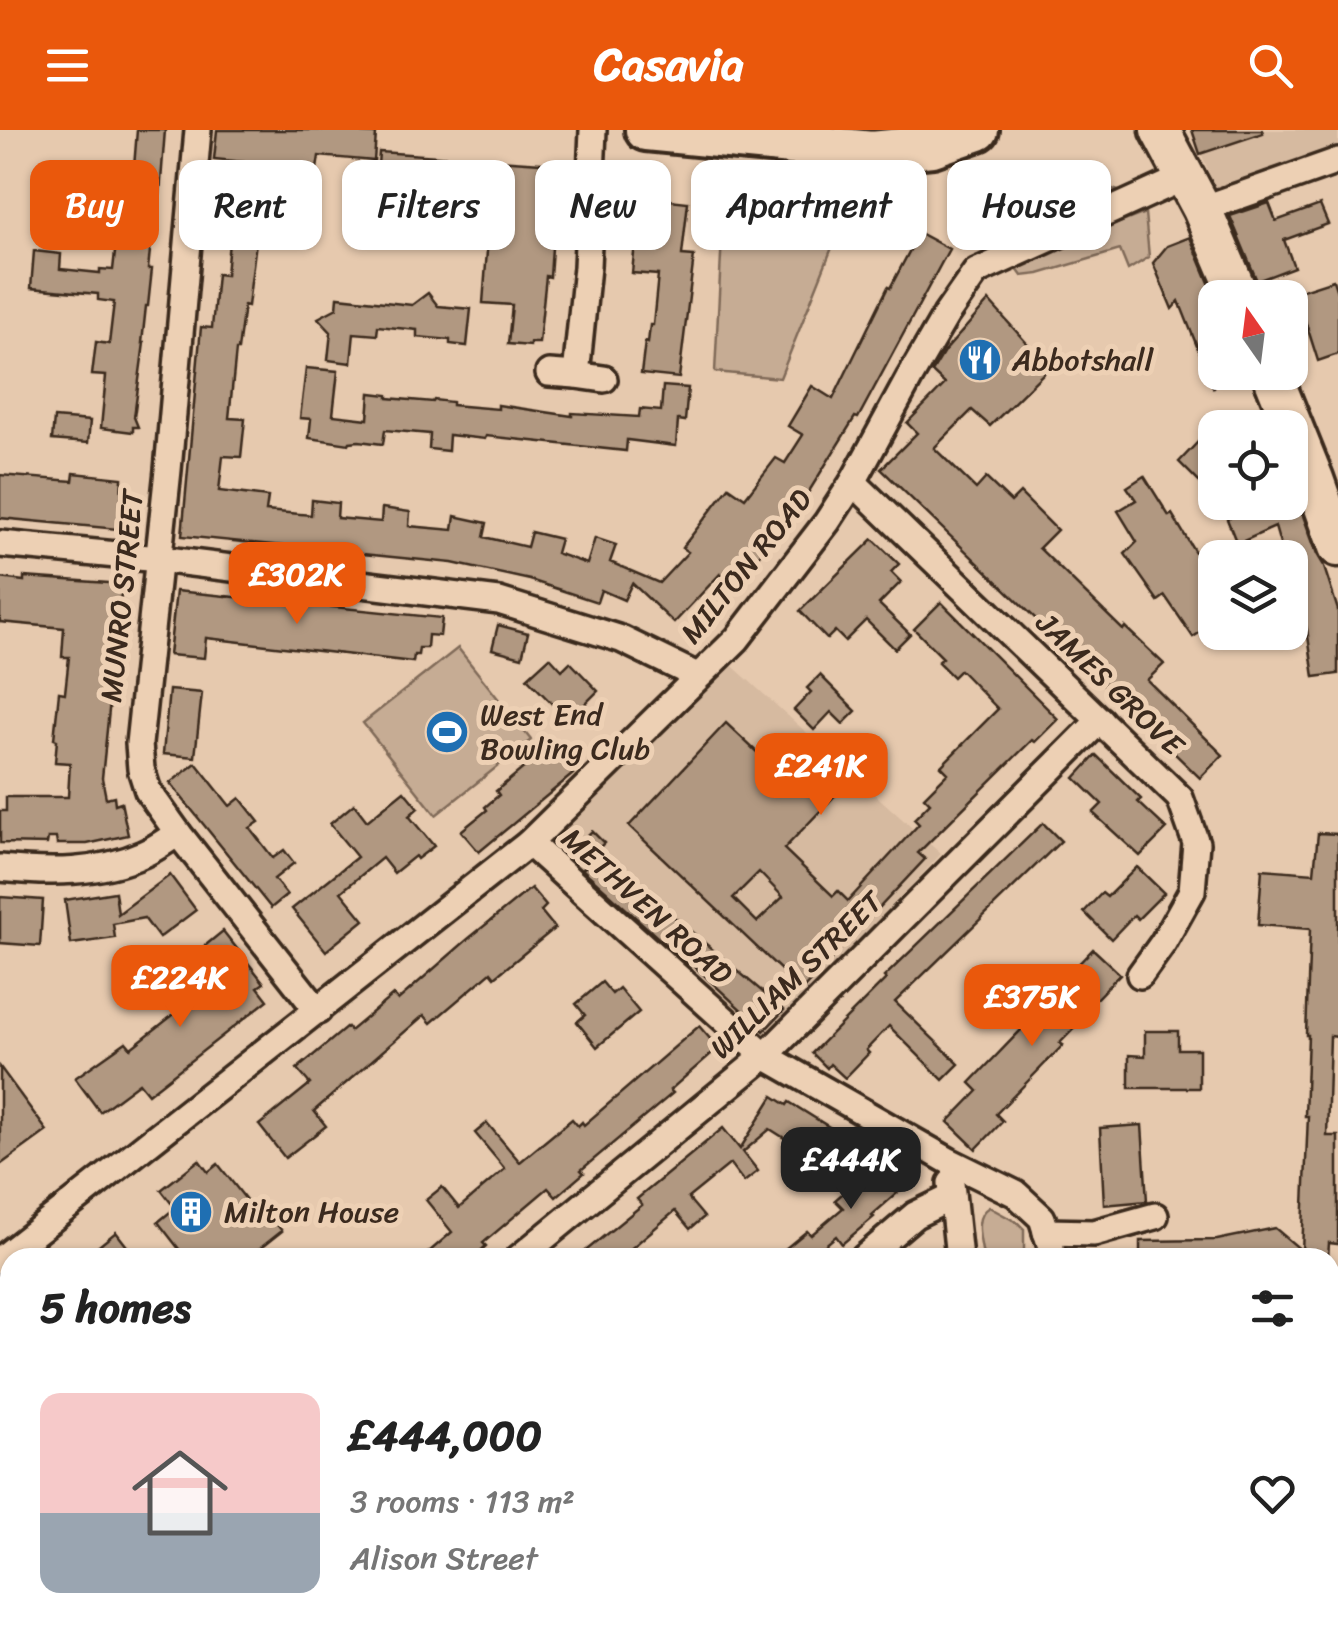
<!DOCTYPE html>
<meta charset="utf-8">
<style>
:root{--surface:#fff;--page:#f2f2f2;--text:#222;--muted:#767676;--accent:#ea580c}
body{margin:0;font-family:Sriracha,sans-serif;background:var(--page);color:var(--text);height:100vh;display:flex;flex-direction:column;font-size:38px;white-space:nowrap}
*{box-sizing:border-box;margin:0}
p{font-size:32px;color:var(--muted)}
.icon{flex:none;width:55px;height:55px;fill:none;stroke:currentColor;stroke-width:2;stroke-linecap:round;stroke-linejoin:round}
.map{position:relative;flex:1;overflow:hidden}
.panel{position:absolute;left:0px;top:1118px;width:1340px;height:392px;display:flex;flex-direction:column;background:var(--surface);border-radius:30px 30px 0 0;box-shadow:0 2px 8px #0004}
.panel>*{flex:none}
.guide{position:absolute;left:30px;top:30px;width:1280px;height:90px;display:flex;gap:20px}
.needle{width:65px;rotate:346deg}
.buttons{position:absolute;left:1198px;top:150px;display:grid;gap:20px}
.buttons a{display:grid;place-items:center;width:110px;height:110px;border-radius:20px;background:var(--surface);box-shadow:0 2px 8px #0004;font-size:50px}
.price{position:absolute;translate:-50% -85px;padding:0 22px;border-radius:20px;background:var(--accent);color:#fff;font-size:32px;line-height:65px;filter:drop-shadow(0 2px 5px #0008)}
.price::after{content:'';position:absolute;left:50%;top:60px;width:30px;height:22px;margin-left:-15px;background:inherit;clip-path:polygon(0 0,100% 0,50% 100%)}
.price.selected{background:#222;color:#fff}
ul{padding:0;list-style:none}
li{display:flex;align-items:center;gap:30px;height:250px;padding:0 40px}
li span{display:grid;place-items:center;flex:none;width:280px;height:200px;border-radius:20px;color:#555}
li>.icon{margin-inline-start:auto}
span .icon{width:120px;height:120px;fill:#fffc;stroke-width:1}
li b{font-size:42px}
h2{display:flex;justify-content:space-between;align-items:center;height:120px;padding:0 40px;font-size:42px}
.chip{padding:0 35px;border-radius:20px;background:var(--surface);box-shadow:0 2px 8px #0004;font-size:35px;line-height:90px}
.chip.selected{background:var(--accent);color:#fff}
header{display:flex;justify-content:space-between;align-items:center;height:130px;padding:0 40px;background:var(--accent);color:#fff;font-size:45px;font-weight:700}
.map>svg:first-child{display:block}
.built{fill:#d6baa0}
.green{fill:#c6ac94;stroke:#806b59;stroke-width:2.5}
.building{fill:#b19881;stroke:#3b2a1e;stroke-width:2.5;fill-rule:evenodd}
.lines{fill:none;stroke-linecap:round;stroke-linejoin:round}
.street-casing{stroke:#3b2a1e;stroke-width:32}
.secondary-casing{stroke:#3b2a1e;stroke-width:45}
.primary-casing{stroke:#3b2a1e;stroke-width:48}
.street{stroke:#edd0b4;stroke-width:25}
.secondary{stroke:#edd0b4;stroke-width:38}
.primary{stroke:#edd0b4;stroke-width:40}
.labels{text-anchor:middle;dominant-baseline:central;stroke-width:10;stroke-linejoin:round;paint-order:stroke}
.poi-label{font-size:30px;fill:#3b2a1e;stroke:#edd0b4;text-anchor:start}
.street-label{font-size:30px;fill:#3b2a1e;stroke:#edd0b4}
</style>
<header><svg class="icon" aria-label="menu" viewBox="0 0 24 24"><path d="M4 6h16M4 12h16M4 18h16"/></svg>Casavia<svg class="icon" aria-label="search" viewBox="0 0 24 24"><circle cx="10" cy="10" r="6"/><path d="M15 15l6 6"/></svg></header>
<div class="map">
<svg width="1338" height="1508" viewBox="0 0 1338 1508">
<rect width="100%" height="100%" fill="#e6c9ae"/>
<filter id="ink" filterUnits="userSpaceOnUse"><feTurbulence type="fractalNoise" baseFrequency=".01" numOctaves="2"/><feDisplacementMap in="SourceGraphic" scale="20" xChannelSelector="R" yChannelSelector="G"/><feConvolveMatrix kernelMatrix="1 2 1 2 8 2 1 2 1" color-interpolation-filters="sRGB"/></filter>
<g filter="url(#ink)">
<g class="built">
<polygon points="1192,0 1338,0 1338,44 1223,78"/>
<polygon points="726,530 941,724 766,913 540,712"/>
</g>
<g class="green">
<polygon points="1088,50 1118,61 989,121 1004,88 1086,61"/>
<polygon points="1145,83 1149,127 1128,140 1120,120 1039,144 1022,146 1017,139 1015,133"/>
<polygon points="723,87 780,96 841,95 780,248 715,242"/>
<polygon points="458,518 531,610 436,685 363,593"/>
<path d="M989,1077l29,16 6,6v28h-41c-2,-17 -11,-40 6,-50z"/>
</g>
<g class="building">
<polygon points="137,0 165,0 160,64 155,103 152,102 148,139 152,139 148,176 146,176 142,213 144,213 134,287 138,297 133,297 133,302 101,298 106,246 92,245 96,212 109,214 114,172 98,170 98,164 31,158 34,121 61,124 60,139 100,143 100,139 113,140 119,86 130,87"/>
<polygon points="217,0 362,0 362,3 376,4 374,31 319,26 317,39 214,29"/>
<polygon points="1192,0 1262,0 1263,3 1200,24"/>
<polygon points="379,22 570,35 567,74 555,73 550,147 546,146 539,213 530,213 530,216 508,214 512,175 483,173 489,95 374,87"/>
<polygon points="633,66 688,72 682,125 694,126 679,248 641,244 645,212 648,213 650,195 653,195 658,145 632,143 635,113 628,112"/>
<polygon points="1269,73 1276,91 1320,75 1328,94 1284,110 1294,137 1257,151 1230,86"/>
<polygon points="222,84 259,88 248,176 244,175 238,220 236,220 229,288 245,289 241,327 223,326 219,361 268,367 266,381 311,385 312,370 338,373 337,388 381,392 382,378 410,382 409,396 453,400 455,386 487,393 484,407 527,417 531,402 560,409 556,423 587,434 595,408 616,415 610,432 659,453 688,422 682,418 729,357 745,368 776,328 785,333 803,305 788,296 812,256 833,269 888,157 890,158 919,103 949,119 858,288 855,287 808,363 735,456 720,444 674,493 632,453 624,470 601,460 597,472 530,450 452,433 182,406 201,197 212,198 217,144 226,145 229,111 220,110"/>
<polygon points="1190,107 1215,167 1214,259 1179,171 1172,179 1153,133 1167,116"/>
<polygon points="1333,150 1338,165 1338,224 1318,231 1296,162"/>
<polygon points="428,163 438,176 471,179 467,216 450,214 450,210 417,207 417,200 378,196 377,205 354,203 351,233 328,230 331,202 318,188 337,178 338,167 412,175"/>
<polygon points="989,171 1049,238 990,296 972,280 934,318 976,359 986,348 1011,372 1020,363 1057,400 1039,418 1123,500 1125,497 1164,534 1147,550 1223,625 1200,648 881,339 917,303 907,293 945,254 932,242 944,222"/>
<polygon points="306,238 338,241 333,285 368,289 370,263 388,265 388,268 433,272 434,270 452,272 452,275 498,279 498,275 572,286 572,283 639,287 640,279 661,281 663,256 688,258 685,291 678,290 676,316 627,310 626,321 486,306 485,309 449,305 448,321 429,319 430,304 385,300 383,314 359,311 350,312 349,314 309,308 311,289 300,288"/>
<polygon points="54,288 90,291 88,313 52,310"/>
<polygon points="1215,294 1215,338 1200,353 1179,332"/>
<polygon points="74,343 122,348 121,371 130,372 128,400 0,388 0,345 73,351"/>
<polygon points="1144,346 1169,386 1172,384 1215,455 1215,477 1202,485 1210,496 1193,507 1165,466 1158,471 1125,424 1137,412 1118,381 1136,370 1127,357"/>
<polygon points="1290,350 1317,424 1323,434 1338,480 1338,544 1314,547 1307,499 1290,446 1290,428 1284,428 1275,397 1237,414 1227,389 1257,372 1290,372"/>
<polygon points="873,409 899,434 891,442 901,452 879,474 910,504 895,519 866,490 845,511 835,501 827,509 800,481"/>
<polygon points="24,447 122,454 102,648 106,668 114,666 115,674 121,672 128,705 87,714 57,714 56,708 48,708 47,714 0,713 0,681 6,681 6,667 68,667 70,633 55,632 57,610 54,609 59,562 65,563 69,527 62,527 64,498 0,492 0,448 24,451"/>
<polygon points="176,461 442,488 440,506 428,505 427,518 419,518 418,525 414,525 413,532 206,508 204,528 169,525"/>
<path d="M941,472l117,117 -23,23 -3,-2 -114,113 7,6 -123,131 -173,-164 97,-103 70,66 24,-25 24,22 -60,63 49,47 5,-5 10,10 71,-77 -5,-5 16,-16 -6,-6 24,-24 -7,-7 57,-57 -38,-39 -7,7 -15,-15 5,-4 -29,-29zM759,742l24,25 -26,25 -24,-24z"/>
<polygon points="498,495 528,503 522,527 492,519"/>
<polygon points="550,527 562,540 570,532 598,561 574,585 566,576 560,582 527,548"/>
<polygon points="820,545 856,581 843,594 831,582 814,600 794,580 811,562 807,558"/>
<polygon points="169,560 202,563 195,627 163,624"/>
<polygon points="550,616 573,644 479,722 461,701 487,680 485,677 499,665 496,661"/>
<polygon points="1096,625 1141,669 1138,672 1167,699 1140,726 1093,683 1102,674 1075,648"/>
<polygon points="196,633 230,676 240,668 259,692 250,698 273,728 284,720 294,733 274,749 287,765 271,778 170,653"/>
<polygon points="404,661 418,678 409,686 434,716 417,729 415,726 394,743 382,728 341,762 364,790 326,821 292,779 357,727 330,694 354,674 367,691"/>
<polygon points="1043,693 1061,711 895,872 959,934 943,950 889,896 866,920 869,923 845,948 830,934 827,938 812,923 886,849 884,847"/>
<polygon points="592,701 604,713 596,721 784,880 764,901 689,831 687,834 582,739 585,737 570,722"/>
<polygon points="1318,703 1338,704 1338,907 1330,906 1327,1006 1338,1006 1338,1114 1329,1113 1328,1128 1140,1128 1140,1111 1217,1110 1275,1098 1302,1121 1308,986 1305,986 1308,905 1306,905 1310,799 1258,795 1262,739 1314,743"/>
<polygon points="1137,737 1164,763 1138,789 1134,785 1111,809 1084,782 1102,763 1107,767"/>
<polygon points="170,745 196,780 159,808 144,788 113,794 115,808 71,814 65,770 115,762 118,784"/>
<polygon points="531,758 546,776 541,781 555,798 495,847 491,842 431,893 424,885 314,981 326,996 285,1028 259,995 310,954 297,939 347,897 350,901 393,865 398,870 468,809"/>
<polygon points="0,767 43,770 40,816 0,813"/>
<polygon points="223,801 264,853 258,857 268,870 148,964 139,953 100,982 75,948 126,912 131,918 220,848 203,827 206,825 201,819"/>
<polygon points="1093,819 1120,844 1090,875 1093,879 1060,913 1063,915 996,984 1003,991 976,1019 948,992 978,961 970,953 1071,848 1068,845"/>
<polygon points="602,852 612,864 619,858 639,882 597,917 577,892 585,885 576,874"/>
<polygon points="699,896 718,918 670,960 673,963 581,1040 584,1043 556,1067 548,1058 483,1113 486,1116 473,1128 422,1128 452,1102 426,1070 442,1057 459,1078 505,1039 475,1003 487,993 520,1032 572,989 578,996 582,992 584,995"/>
<polygon points="1145,901 1178,901 1178,919 1199,919 1199,958 1129,958 1129,925 1145,926"/>
<polygon points="0,937 47,1001 0,1035"/>
<polygon points="773,966 787,975 789,972 850,1010 827,1049 797,1030 803,1020 770,999 743,1022 758,1041 744,1052 730,1034 688,1068 704,1087 690,1099 675,1081 620,1128 577,1128 642,1075 637,1069 723,998 740,1019"/>
<polygon points="1142,995 1147,1071 1104,1075 1100,998"/>
<polygon points="890,1029 910,1052 872,1085 874,1087 842,1114 836,1106 810,1128 774,1128 807,1101 811,1105 843,1078 835,1070 849,1058 852,1061"/>
<polygon points="199,1030 208,1042 218,1034 251,1076 258,1070 282,1101 248,1128 186,1128 158,1092 175,1078 161,1060"/>
<polygon points="116,1102 136,1128 84,1128"/>
</g>
<g class="lines">
<g class="street-casing">
<g id="street">
<polyline points="198,0 168,340 139,614 141,639 148,661 178,703 318,881"/>
<polyline points="593,0 587,137 576,245 604,249"/>
<polyline points="1202,79 1338,31"/>
<polyline points="549,243 576,245"/>
<polyline points="853,352 1180,668 1196,713 1192,761 1163,813 1140,845"/>
<polyline points="0,414 159,429 499,471 621,509 697,546"/>
<polyline points="529,713 765,926 949,1031 1016,1064 1042,1088 1051,1117 1051,1128"/>
<path d="M0,738c48,5 99,6 143,-14 12,-5 24,-14 35,-21"/>
<polyline points="951,1053 959,1128"/>
<polyline points="1046,1102 1094,1103 1155,1086"/>
<polyline points="519,1128 765,926 1100,590"/>
<polyline points="864,1128 915,1085 952,1067"/>
<polyline points="0,1130 529,713 737,509 827,392 853,352 910,247 946,185 976,142 1185,47"/>
<polyline points="1330,1239 1338,1239"/>
<polyline points="1004,1500 1005,1508"/>
<polyline points="57,1508 66,1500"/>
<polyline points="404,1508 414,1500"/>
<polyline points="753,1508 757,1500"/>
</g>
</g>
<g class="secondary-casing">
<g id="secondary">
<polyline points="1160,0 1202,79 1240,168"/>
<polyline points="1271,242 1314,349 1338,417"/>
<polyline points="1330,1405 1338,1340"/>
<polyline points="1317,1508 1318,1500"/>
</g>
</g>
<g class="primary-casing">
<polyline id="primary" points="646,0 872,22 932,16 978,0"/>
</g>
<use href="#street" class="street"/>
<use href="#secondary" class="secondary"/>
<use href="#primary" class="primary"/>
</g>
</g>
<defs>
<g id="restaurant-disc" transform="scale(2.25)"><circle r="9.5" fill="#1f6fb2" stroke="#edd0b4"/><path d="M-5-6h1v4h1v-4h1v4h1v-4h1v5L-1.5 .5V6h-2V.5L-5-1ZM5-6V6H3V1.5H1.5Q1.5-4 5-6Z" fill="#fff"/></g>
<g id="stadium-disc" transform="scale(2.25)"><circle r="9.5" fill="#1f6fb2" stroke="#edd0b4"/><path d="M0-5a6.5 5 0 1 0 0 10a6.5 5 0 1 0 0-10ZM-3.5-1.8h7v3.6h-7Z" fill="#fff"/></g>
<g id="building-disc" transform="scale(2.25)"><circle r="9.5" fill="#1f6fb2" stroke="#edd0b4"/><path d="M-4-6H4V6H1V3H-1V6H-4ZM-2.5-4.3h1.7v1.8h-1.7ZM.8-4.3h1.7v1.8H.8ZM-2.5-1h1.7V.8h-1.7ZM.8-1h1.7V.8H.8Z" fill="#fff"/></g>
</defs>
<g fill-rule="evenodd">
<use href="#restaurant-disc" x="980" y="230"/>
<use href="#stadium-disc" x="447" y="602"/>
<use href="#building-disc" x="191" y="1082"/>
</g>
<g class="labels">
<g class="poi-label">
<text x="1012" y="230">Abbotshall</text>
<text x="480" y="585">West End<tspan x="480" dy="34">Bowling Club</tspan></text>
<text x="224" y="1082">Milton House</text>
</g>
<g class="street-label">
<text transform="translate(746 436) rotate(-51)">MILTON ROAD</text>
<text transform="translate(122 466) rotate(-84)">MUNRO STREET</text>
<text transform="translate(1110 554) rotate(44)">JAMES GROVE</text>
<text transform="translate(647 776) rotate(42)">METHVEN ROAD</text>
<text transform="translate(796 845) rotate(-44)">WILLIAM STREET</text>
</g>
</g>
</svg>
<div class="buttons">
<a><svg class="needle" viewBox="-14 -14 28 28"><path d="M0-13l5 13h-10z" fill="#e53935"/><path d="M0 13l5-13h-10z" fill="#767676"/></svg></a>
<a><svg class="icon" aria-label="locate" viewBox="0 0 24 24"><circle cx="12" cy="12" r="6"/><path d="M12 2v4M12 18v4M2 12h4M18 12h4"/></svg></a>
<a><svg class="icon" aria-label="layers" viewBox="0 0 24 24"><path d="M12 4l9 5-9 5-9-5zM3 14l9 5 9-5"/></svg></a>
</div>
<b class="price" style="left:297px;top:497px">£302K</b>
<b class="price" style="left:821px;top:688px">£241K</b>
<b class="price" style="left:180px;top:900px">£224K</b>
<b class="price" style="left:1032px;top:919px">£375K</b>
<b class="price selected" style="left:851px;top:1082px">£444K</b>
<div class="guide">
<a class="chip selected">Buy</a>
<a class="chip">Rent</a>
<a class="chip">Filters</a>
<a class="chip">New</a>
<a class="chip">Apartment</a>
<a class="chip">House</a>
</div>
<section class="panel">
<h2>5 homes<svg class="icon" aria-label="filters" viewBox="0 0 24 24"><path d="M4 7h16M4 17h16"/><circle cx="9" cy="7" r="2"/><circle cx="15" cy="17" r="2"/></svg></h2>
<ul>
<li><span style="background:linear-gradient(#f6c9c9 60%,#9aa5b1 0)"><svg class="icon" aria-label="home" viewBox="0 0 24 24"><path d="M3 11l9-7 9 7M6 9v11h12V9"/></svg></span><div><b>£444,000</b><p>3 rooms · 113 m²</p><p>Alison Street</p></div><svg class="icon" aria-label="heart" viewBox="0 0 24 24"><path d="M12 20l-8-8c-3-5 5-10 8-4 3-6 11-1 8 4z"/></svg></li>
</ul>
</section>
</div>
